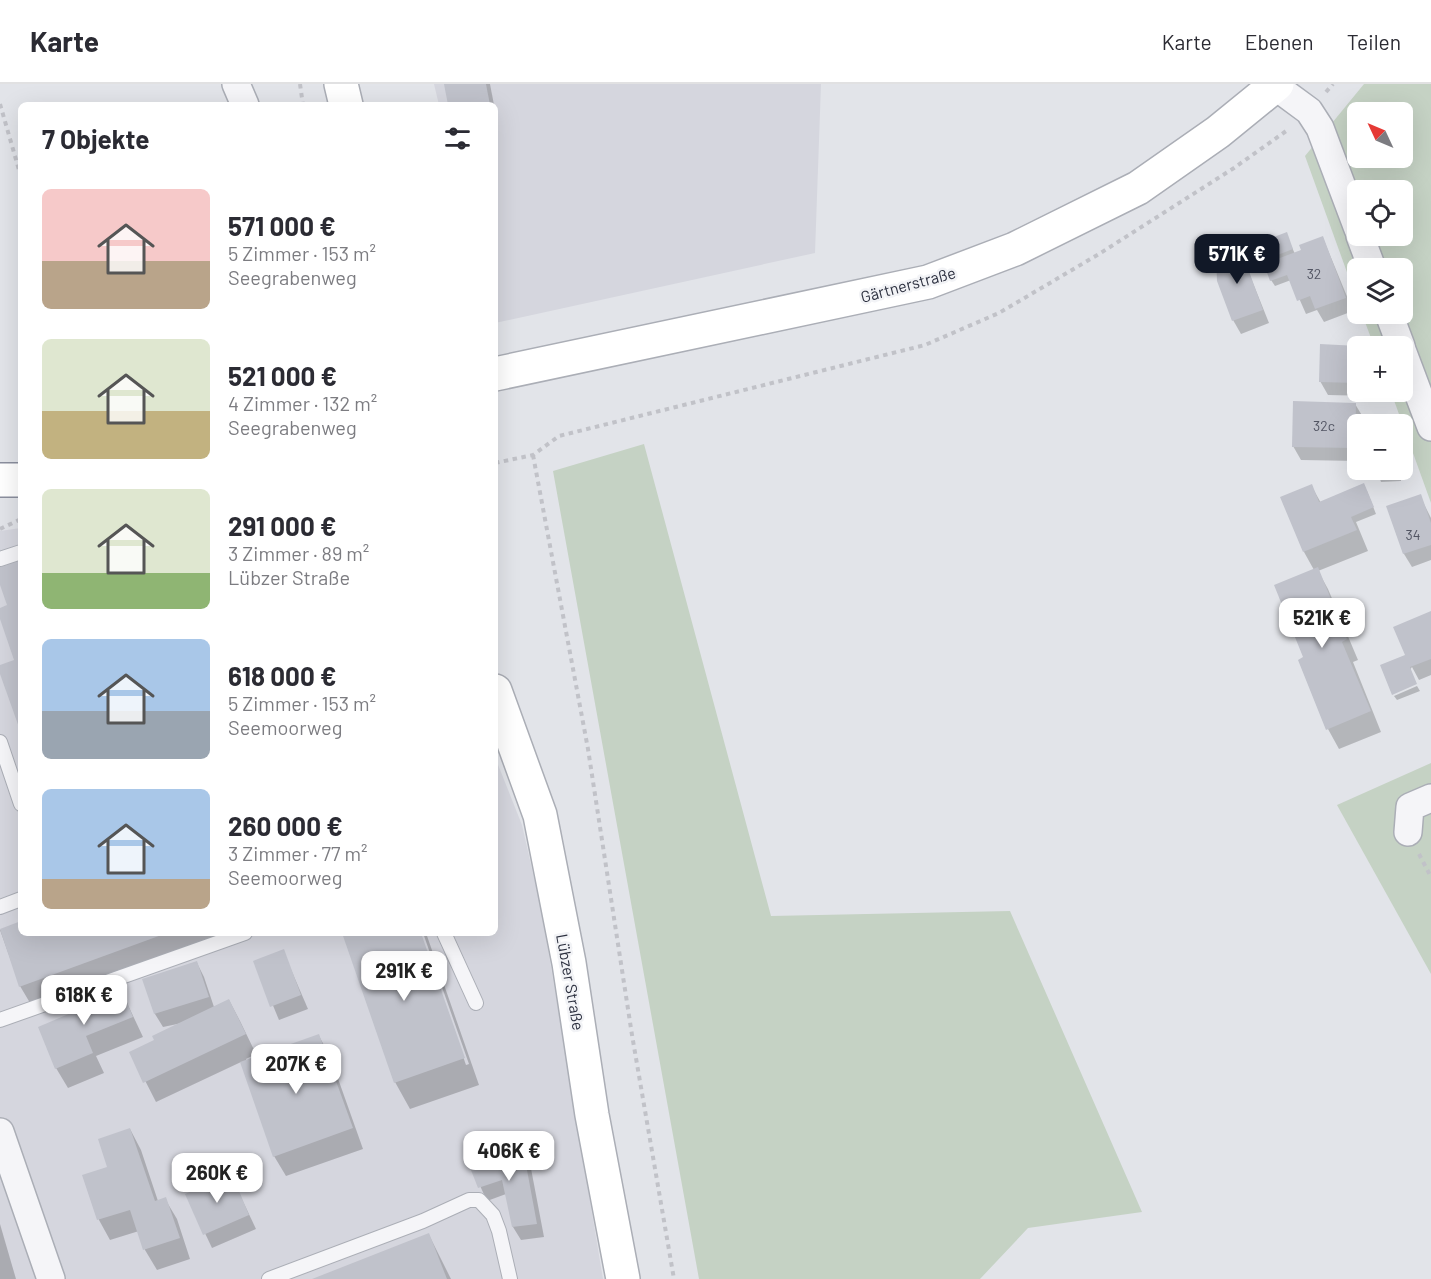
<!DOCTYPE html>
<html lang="de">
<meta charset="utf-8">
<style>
:root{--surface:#fff;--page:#f2f2f3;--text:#2b2b33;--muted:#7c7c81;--line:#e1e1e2;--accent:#111827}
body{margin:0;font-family:Barlow,sans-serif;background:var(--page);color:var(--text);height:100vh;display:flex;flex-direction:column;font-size:22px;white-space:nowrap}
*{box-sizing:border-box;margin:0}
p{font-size:20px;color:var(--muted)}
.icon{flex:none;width:33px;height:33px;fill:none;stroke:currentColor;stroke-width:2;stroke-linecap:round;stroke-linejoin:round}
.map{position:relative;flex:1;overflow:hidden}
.drawer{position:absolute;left:18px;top:18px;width:480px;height:834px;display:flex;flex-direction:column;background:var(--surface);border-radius:9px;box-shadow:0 6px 24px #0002}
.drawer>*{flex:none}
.needle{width:39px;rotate:314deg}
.tools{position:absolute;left:1347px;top:18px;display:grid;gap:12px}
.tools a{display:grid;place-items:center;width:66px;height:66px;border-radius:9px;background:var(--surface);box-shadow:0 6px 24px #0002;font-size:30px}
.price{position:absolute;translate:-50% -51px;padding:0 14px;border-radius:12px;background:#fff;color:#222;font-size:20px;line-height:39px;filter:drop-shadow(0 2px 3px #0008)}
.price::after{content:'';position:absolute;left:50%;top:36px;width:18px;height:14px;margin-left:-9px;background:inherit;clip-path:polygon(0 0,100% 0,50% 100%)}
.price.on{background:var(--accent);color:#fff}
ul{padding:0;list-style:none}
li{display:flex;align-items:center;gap:18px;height:150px;padding:0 24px}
li span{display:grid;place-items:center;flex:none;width:168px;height:120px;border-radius:9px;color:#555}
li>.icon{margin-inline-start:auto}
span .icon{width:72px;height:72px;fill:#fffc;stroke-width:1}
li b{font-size:26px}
h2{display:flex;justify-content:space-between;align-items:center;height:72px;padding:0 24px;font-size:26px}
header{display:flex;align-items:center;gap:36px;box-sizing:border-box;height:84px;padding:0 30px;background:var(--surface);border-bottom:2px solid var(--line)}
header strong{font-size:28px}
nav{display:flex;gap:33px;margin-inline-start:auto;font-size:21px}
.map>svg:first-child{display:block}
.built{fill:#d5d6de}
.green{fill:#c5d2c4;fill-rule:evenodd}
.shadow{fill:#0003}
.building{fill:#c0c2cb}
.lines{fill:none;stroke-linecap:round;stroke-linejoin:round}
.lane-casing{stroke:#abaeb6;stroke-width:16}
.street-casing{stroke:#abaeb6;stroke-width:30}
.secondary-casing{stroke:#abaeb6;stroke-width:36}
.highway-casing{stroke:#8b8f9e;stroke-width:36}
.path{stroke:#c1c2c8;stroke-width:4;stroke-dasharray:4.5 4.5;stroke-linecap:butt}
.lane{stroke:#f5f5f8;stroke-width:14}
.street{stroke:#f5f5f8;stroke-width:27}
.secondary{stroke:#fff;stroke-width:33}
.highway{stroke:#fff;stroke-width:33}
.labels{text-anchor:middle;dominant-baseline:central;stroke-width:5;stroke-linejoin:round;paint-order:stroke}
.number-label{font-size:14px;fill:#515462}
.street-label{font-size:16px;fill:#2c303f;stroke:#f2f3f6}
</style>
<header>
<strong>Karte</strong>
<nav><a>Karte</a><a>Ebenen</a><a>Teilen</a></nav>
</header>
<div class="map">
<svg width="1431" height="1195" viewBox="0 0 1431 1195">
<rect width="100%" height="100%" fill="#e2e4e9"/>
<g class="built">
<polygon points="434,0 821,0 815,169 495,239 495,21 439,21"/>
<polygon points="21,444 21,849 495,849 495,673 522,741 542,829 603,1195 0,1195 0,447"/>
</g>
<g class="green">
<path d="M1364,0h67v419l-40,-111h11v-46h-28l-12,-32h40v-46h-44l-1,32 -52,-144zM1358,28h44v46h-44zM1358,106h44v46h-44z"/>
<polygon points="644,360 771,832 1010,827 1142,1128 1028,1144 980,1195 699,1195 553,387"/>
<polygon points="1431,679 1431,890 1337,721"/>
</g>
<g class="shadow">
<polygon points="445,0 490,0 494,21 449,21"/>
<polygon points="1286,150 1295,170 1323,154 1353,227 1324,238 1317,226 1306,230 1291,196 1275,202 1271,196 1279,176 1271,156"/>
<polygon points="1251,194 1269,239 1241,250 1233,236"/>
<polygon points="1358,263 1358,308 1371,308 1371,312 1328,311 1320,297"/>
<polygon points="1355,320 1363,333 1363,340 1358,340 1358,377 1301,376 1293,362"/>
<polygon points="1377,386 1401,386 1401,397 1381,398"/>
<polygon points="1311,401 1321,419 1367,407 1376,430 1356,438 1368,467 1318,487 1328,505 1358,576 1353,578 1381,648 1339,665 1328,645 1305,574 1314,486 1304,468"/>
<polygon points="1420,412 1431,434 1431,476 1412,483 1404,470 1388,423"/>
<polygon points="1431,529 1431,591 1419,596 1412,583 1393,609"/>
<polygon points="1417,602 1420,607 1397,616 1394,612"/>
<polygon points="21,839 21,849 256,849 36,929 20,902 0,846"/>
<polygon points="343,849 420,849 466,981 469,980 423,849 426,849 479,1001 410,1025 395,998"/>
<polygon points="283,867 308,925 279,936 255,878"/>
<polygon points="197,879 204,893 214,923 229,916 240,937 256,970 246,975 247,977 319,952 330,972 363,1065 286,1092 274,1072 241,978 156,1018 131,969 156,957 182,939 163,943 155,930 144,896"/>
<polygon points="119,902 143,953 96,972 104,989 68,1004 56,984"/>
<polygon points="130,1045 141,1066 158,1117 165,1115 177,1135 190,1175 157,1186 145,1166 139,1147 110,1156 99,1136 84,1092 109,1084"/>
<polygon points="521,1061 529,1074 544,1153 521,1156 513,1143 506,1110 487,1117 471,1082"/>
<polygon points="231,1092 256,1145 212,1164 187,1111"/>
<polygon points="0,1140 16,1195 0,1195"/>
<polygon points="429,1151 451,1195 316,1195"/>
</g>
<g class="building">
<polygon points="444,0 486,0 490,21 448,21"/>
<polygon points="1287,148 1293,165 1275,172 1269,155"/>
<polygon points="1323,152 1346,214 1315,225 1310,212 1297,217 1287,191 1270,197 1264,180 1301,166 1299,161"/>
<polygon points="1241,165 1263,226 1232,237 1217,197 1216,170"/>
<polygon points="1320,260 1358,262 1358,299 1319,298"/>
<polygon points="1293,317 1356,319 1355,364 1292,363"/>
<polygon points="1376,386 1399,386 1399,391 1376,392"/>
<polygon points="1364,399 1374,423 1351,433 1357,446 1303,468 1280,413 1312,400 1319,418"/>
<polygon points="1421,410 1431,439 1431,461 1403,470 1386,422"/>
<polygon points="21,474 21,649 0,590 0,581 14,576 0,535 0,524 7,521 0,501 0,482"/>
<polygon points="1318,483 1347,555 1342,558 1371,627 1326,646 1298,576 1303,573 1274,501"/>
<polygon points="1431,527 1431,575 1410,583 1417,600 1392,611 1380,581 1405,571 1393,543"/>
<polygon points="21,837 21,849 167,849 19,903 0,845"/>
<polygon points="342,849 421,849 465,974 394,999"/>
<polygon points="284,865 301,911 270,923 253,877"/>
<polygon points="197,877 209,913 154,930 142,895"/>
<polygon points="120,901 133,933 86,952 93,969 55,985 38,943 71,929 68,922"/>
<polygon points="229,915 246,950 143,999 129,968 154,956 152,952"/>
<polygon points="319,950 353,1044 273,1073 240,978"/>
<polygon points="130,1044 155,1117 166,1113 180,1154 143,1166 130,1126 97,1136 82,1091 107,1083 98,1055"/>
<polygon points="522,1059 537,1140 512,1143 502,1096 478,1104 469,1081"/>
<polygon points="232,1090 249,1131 203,1151 185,1110"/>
<polygon points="429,1149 447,1195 312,1195"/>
</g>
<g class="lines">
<g class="lane-casing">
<g id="lane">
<polyline points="0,475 21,468"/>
<polyline points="0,658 21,720"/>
<polyline points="0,823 21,815"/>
<polyline points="444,849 476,919"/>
<polyline points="0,936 245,849"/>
<polyline points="269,1195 423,1137 469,1116 479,1116 493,1131 499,1147 510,1195"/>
</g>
</g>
<g class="street-casing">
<g id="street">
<polyline points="236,0 245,21"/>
<polyline points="1275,2 1309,27 1320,44 1358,145"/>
<polyline points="1360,152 1372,184"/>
<polyline points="1389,230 1401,262"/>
<polyline points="1402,266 1431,343"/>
<polyline points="1408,748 1410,723 1431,714"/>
<polyline points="0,1048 51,1195"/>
</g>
</g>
<g class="secondary-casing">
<g id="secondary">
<polyline points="341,0 346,21"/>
<polyline points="495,290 928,198 1015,165 1138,104 1218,48 1277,0"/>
<polyline points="495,607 540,731 569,879 592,1031 623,1195"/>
</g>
</g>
<g class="highway-casing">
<polyline id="highway" points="0,396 21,396"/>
</g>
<g class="path">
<polyline points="300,0 303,21"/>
<polyline points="1326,8 1333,0"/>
<polyline points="0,20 21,93"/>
<polyline points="533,371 588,665 632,951 674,1195"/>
<polyline points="495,379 533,371 559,352 925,261 999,229 1099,170 1234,84 1289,45"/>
<polyline points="0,445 21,435"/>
<polyline points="1419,770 1431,793"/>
</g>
<use href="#lane" class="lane"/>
<use href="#street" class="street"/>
<use href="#secondary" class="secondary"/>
<use href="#highway" class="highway"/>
</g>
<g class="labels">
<g class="number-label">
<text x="1314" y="189">32</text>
<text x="1324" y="341">32c</text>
<text x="1413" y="450">34</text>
</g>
<g class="street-label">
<text transform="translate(908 200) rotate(-15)">Gärtnerstraße</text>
<text transform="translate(571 898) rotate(80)">Lübzer Straße</text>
</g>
</g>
</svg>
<div class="tools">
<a><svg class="needle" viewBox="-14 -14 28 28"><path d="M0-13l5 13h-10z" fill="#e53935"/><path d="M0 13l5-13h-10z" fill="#7c7c81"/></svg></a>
<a><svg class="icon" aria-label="locate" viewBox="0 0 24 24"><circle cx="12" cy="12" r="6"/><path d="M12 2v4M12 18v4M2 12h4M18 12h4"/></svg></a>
<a><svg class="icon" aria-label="layers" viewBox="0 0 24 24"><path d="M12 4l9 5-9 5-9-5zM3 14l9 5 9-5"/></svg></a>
<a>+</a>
<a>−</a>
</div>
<b class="price on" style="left:1237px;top:201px">571K €</b>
<b class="price" style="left:1322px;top:565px">521K €</b>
<b class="price" style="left:404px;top:918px">291K €</b>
<b class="price" style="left:84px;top:942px">618K €</b>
<b class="price" style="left:296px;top:1011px">207K €</b>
<b class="price" style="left:509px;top:1098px">406K €</b>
<b class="price" style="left:217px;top:1120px">260K €</b>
<section class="drawer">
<h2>7 Objekte<svg class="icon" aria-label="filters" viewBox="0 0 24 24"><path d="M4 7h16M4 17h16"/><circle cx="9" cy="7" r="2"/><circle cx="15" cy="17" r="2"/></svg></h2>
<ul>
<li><span style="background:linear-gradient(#f6c9c9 60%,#b9a48a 0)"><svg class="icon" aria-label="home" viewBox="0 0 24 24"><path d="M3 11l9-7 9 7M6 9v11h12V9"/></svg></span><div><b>571 000 €</b><p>5 Zimmer · 153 m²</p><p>Seegrabenweg</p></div></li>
<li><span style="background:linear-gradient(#dfe7d0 60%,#c2b280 0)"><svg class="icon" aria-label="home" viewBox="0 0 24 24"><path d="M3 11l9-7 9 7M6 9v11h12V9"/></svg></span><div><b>521 000 €</b><p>4 Zimmer · 132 m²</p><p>Seegrabenweg</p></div></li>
<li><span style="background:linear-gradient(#dfe7d0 70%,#8fb573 0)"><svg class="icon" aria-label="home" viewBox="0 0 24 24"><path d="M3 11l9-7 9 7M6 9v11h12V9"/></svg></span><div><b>291 000 €</b><p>3 Zimmer · 89 m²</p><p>Lübzer Straße</p></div></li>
<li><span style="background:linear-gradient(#a9c7e8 60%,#9aa5b1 0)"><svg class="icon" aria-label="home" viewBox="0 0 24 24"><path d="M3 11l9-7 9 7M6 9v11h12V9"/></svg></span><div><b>618 000 €</b><p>5 Zimmer · 153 m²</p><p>Seemoorweg</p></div></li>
<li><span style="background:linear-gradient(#a9c7e8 75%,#b9a48a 0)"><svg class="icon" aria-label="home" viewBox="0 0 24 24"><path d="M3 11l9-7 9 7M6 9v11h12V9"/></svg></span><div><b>260 000 €</b><p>3 Zimmer · 77 m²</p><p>Seemoorweg</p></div></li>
</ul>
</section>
</div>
